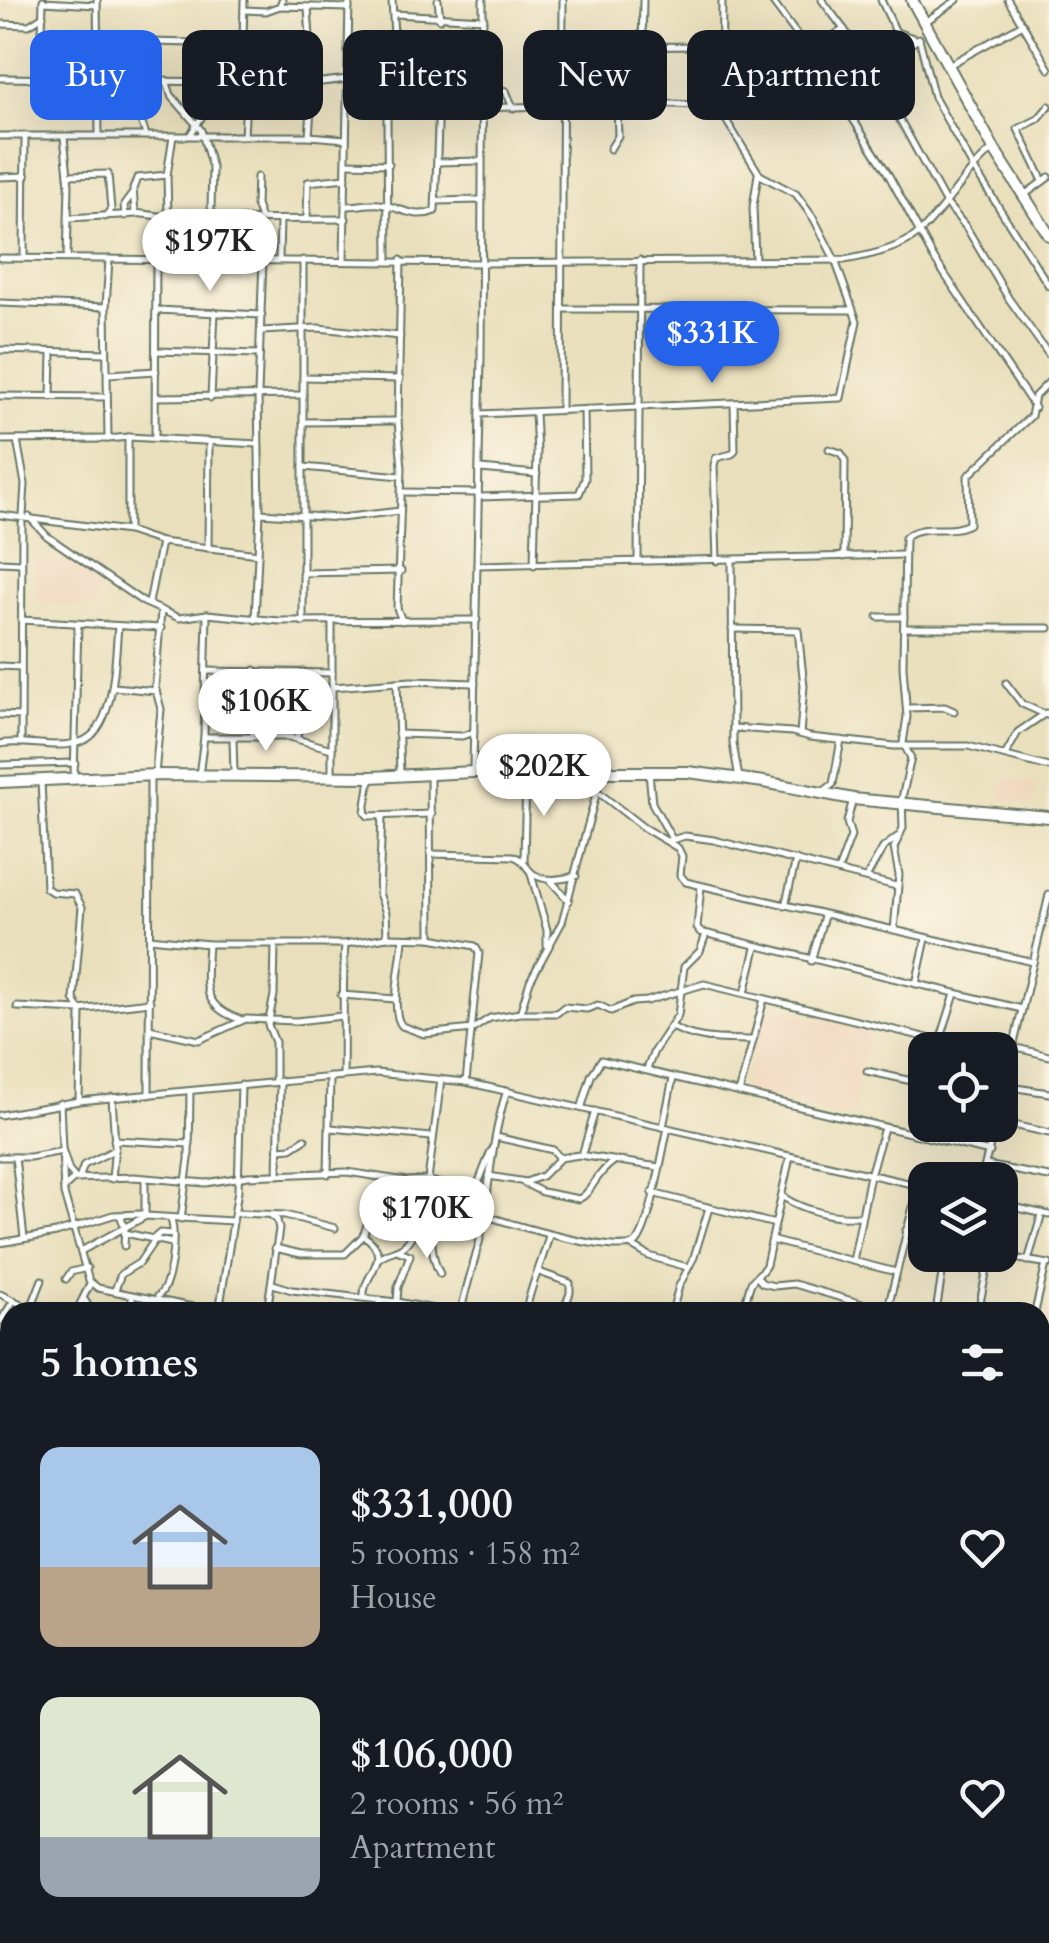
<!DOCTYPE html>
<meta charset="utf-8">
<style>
:root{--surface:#171b24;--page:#242831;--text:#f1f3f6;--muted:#9ea1a6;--accent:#2563eb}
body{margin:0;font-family:Cardo,serif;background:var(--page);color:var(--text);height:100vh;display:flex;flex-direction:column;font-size:38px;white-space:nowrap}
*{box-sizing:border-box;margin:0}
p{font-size:32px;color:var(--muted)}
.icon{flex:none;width:55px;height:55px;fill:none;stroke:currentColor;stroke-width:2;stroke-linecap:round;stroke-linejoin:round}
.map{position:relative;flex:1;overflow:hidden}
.panel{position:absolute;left:0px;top:1302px;width:1050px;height:642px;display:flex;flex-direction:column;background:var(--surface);border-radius:30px 30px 0 0;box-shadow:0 10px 40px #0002}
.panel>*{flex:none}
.hud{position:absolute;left:30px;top:30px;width:990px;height:90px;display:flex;gap:20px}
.controls{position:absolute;left:908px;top:1032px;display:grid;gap:20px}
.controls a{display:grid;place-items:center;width:110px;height:110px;border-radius:20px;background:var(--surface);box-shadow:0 10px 40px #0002;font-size:50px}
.price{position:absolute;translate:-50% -85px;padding:0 22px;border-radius:35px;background:#fff;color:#222;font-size:32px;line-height:65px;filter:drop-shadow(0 2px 5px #0008)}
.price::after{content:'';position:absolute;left:50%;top:60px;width:30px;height:22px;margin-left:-15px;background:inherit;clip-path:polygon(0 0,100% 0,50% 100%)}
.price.selected{background:var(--accent);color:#fff}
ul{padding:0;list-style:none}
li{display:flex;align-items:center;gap:30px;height:250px;padding:0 40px}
li span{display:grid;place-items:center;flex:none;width:280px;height:200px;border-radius:20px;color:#555}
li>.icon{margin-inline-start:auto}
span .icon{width:120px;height:120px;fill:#fffc;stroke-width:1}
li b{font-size:42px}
h2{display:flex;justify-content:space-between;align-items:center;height:120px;padding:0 40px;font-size:42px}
.chip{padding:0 35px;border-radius:20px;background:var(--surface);box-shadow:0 10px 40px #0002;font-size:35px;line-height:90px}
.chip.selected{background:var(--accent);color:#fff}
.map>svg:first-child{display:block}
.built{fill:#f0d5bc}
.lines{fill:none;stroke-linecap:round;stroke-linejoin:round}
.minor-casing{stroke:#667664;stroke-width:9}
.highway-casing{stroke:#667664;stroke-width:14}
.minor{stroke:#fff;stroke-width:5}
.highway{stroke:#fff;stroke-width:10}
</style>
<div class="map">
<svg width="1049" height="1943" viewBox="0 0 1049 1943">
<rect width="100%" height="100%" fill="#fcf5e5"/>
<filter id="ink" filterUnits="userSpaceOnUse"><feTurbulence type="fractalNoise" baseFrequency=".01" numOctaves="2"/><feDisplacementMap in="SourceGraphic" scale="20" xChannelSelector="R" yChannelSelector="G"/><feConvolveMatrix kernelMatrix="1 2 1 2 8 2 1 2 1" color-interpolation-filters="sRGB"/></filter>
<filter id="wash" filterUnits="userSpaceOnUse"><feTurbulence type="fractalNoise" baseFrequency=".0048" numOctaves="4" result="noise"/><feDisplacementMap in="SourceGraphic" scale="40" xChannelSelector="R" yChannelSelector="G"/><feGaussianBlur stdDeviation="2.25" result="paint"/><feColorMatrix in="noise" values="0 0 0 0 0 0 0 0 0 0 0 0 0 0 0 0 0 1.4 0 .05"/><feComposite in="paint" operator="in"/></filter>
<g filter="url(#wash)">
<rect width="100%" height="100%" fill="#e9dfbc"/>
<g class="built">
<polygon points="36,560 100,562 97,609 38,604"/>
<polygon points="1006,778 1036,784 1032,805 1001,799"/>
<polygon points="764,1005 871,1030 850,1117 743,1091"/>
</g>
</g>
<g filter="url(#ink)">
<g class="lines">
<g class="minor-casing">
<g id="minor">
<polyline points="97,0 99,135"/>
<polyline points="392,0 395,54"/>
<polyline points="438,0 440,19"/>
<polyline points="771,0 809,51 887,172 933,257 1035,408"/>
<polyline points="822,0 873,68 919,39"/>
<polyline points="881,0 896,32 916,39"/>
<polyline points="1008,0 1049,69"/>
<polyline points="43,2 97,5"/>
<polyline points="280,6 349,8"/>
<polyline points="308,8 313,83 309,136"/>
<polyline points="244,10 266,11 280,6 282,0"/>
<polyline points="394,14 484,19"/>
<polyline points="925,22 957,0"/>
<polyline points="0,24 29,25 43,16"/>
<polyline points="919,38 934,97 973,167 1049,286"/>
<polyline points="98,41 244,44"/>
<polyline points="243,41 271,51 311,51"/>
<polyline points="136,44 139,115 146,135"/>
<polyline points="565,47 721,46"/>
<polyline points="642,47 643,0"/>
<polyline points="348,51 482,58"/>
<polyline points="809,51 844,29"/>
<polyline points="949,65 1023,24"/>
<polyline points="876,68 877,78 945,202 966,227 1009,299 1049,355"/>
<polyline points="36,77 41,68 43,0"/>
<polyline points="0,78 81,79 99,84"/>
<polyline points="166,80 171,95 201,130 212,168 211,210 216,220 217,236 212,259"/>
<polyline points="139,81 238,82"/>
<polyline points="313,83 348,79"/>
<polyline points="481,85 506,91 513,108"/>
<path d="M348,86c38,18 92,13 133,10"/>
<polyline points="482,108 650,103 719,106"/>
<polyline points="190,135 203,115 247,75"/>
<polyline points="0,136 309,136 346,139"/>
<polyline points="244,136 248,61 243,41 244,0"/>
<polyline points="64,137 69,185 67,258"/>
<polyline points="610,149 618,136 617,105"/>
<polyline points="438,162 480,161"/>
<polyline points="347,163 389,164"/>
<polyline points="68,175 108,174 111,209 105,217"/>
<polyline points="0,177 26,176"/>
<polyline points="257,177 256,205 261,219"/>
<polyline points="1043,181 1018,129 1038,119 1049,106"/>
<polyline points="1023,196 1049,177"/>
<polyline points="438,201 480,200"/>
<path d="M346,206c11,0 23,-3 34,-2 20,3 34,16 55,7l4,-113"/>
<polyline points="125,216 124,205 133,193"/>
<polyline points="166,217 135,213 133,189 137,178 167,175"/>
<polyline points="69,218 137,214"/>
<polyline points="307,219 308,182 346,178"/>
<polyline points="216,220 346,219"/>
<path d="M0,258l481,5 363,-3c24,-4 56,-11 75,-27 28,-26 45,-60 74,-84"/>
<polyline points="24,258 25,136"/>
<polyline points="109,259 106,307 108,439 128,437 258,444"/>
<polyline points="169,259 167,175 173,136"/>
<polyline points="279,259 280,220"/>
<polyline points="303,260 303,622"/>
<polyline points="344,260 349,0"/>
<polyline points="401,260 398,421 402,468 397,608 402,621"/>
<polyline points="755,260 753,207 758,174"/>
<polyline points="388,261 387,116 391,95"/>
<polyline points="0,303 106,307"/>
<polyline points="563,309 852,310"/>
<polyline points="156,310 262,315"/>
<polyline points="261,331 318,328 400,336"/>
<polyline points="0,350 106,353"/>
<polyline points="156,351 259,354"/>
<polyline points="109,374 156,371"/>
<polyline points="303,377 400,379"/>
<polyline points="0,396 107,397"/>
<polyline points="51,397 52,352"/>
<polyline points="157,397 303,395"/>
<polyline points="211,398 215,312"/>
<polyline points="561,411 563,0"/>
<polyline points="480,414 841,398 857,321 835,260 814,219 796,194 760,175 721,112 722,0"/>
<polyline points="304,422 398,421"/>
<polyline points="128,437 128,531 161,542 258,554"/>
<polyline points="155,437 156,260"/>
<polyline points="0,440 108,439"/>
<polyline points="17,440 25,484 23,516"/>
<polyline points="829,449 841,453 845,461 844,557"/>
<polyline points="303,467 401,476"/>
<polyline points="480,469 537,474"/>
<polyline points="401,492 478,493"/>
<polyline points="478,497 579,494 585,479 584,410"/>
<polyline points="260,513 340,518 400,511"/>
<polyline points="0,515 128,531"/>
<polyline points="29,517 47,536 143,602 179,618 207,614 279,621 477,620"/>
<polyline points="208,548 209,444"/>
<polyline points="638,561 640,260"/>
<polyline points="717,561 714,465 716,458 732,454 735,450 734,403"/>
<polyline points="732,561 733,744 739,778"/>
<polyline points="0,562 21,563"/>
<polyline points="477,565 904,555"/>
<polyline points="534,565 537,452 535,413"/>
<polyline points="302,573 401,571"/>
<polyline points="149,603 161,542"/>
<polyline points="878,617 904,617"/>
<polyline points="21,620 161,628"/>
<polyline points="255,620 260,513 258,394 263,259"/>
<polyline points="332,621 332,776"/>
<polyline points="904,628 1049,628"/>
<polyline points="732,629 798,630 804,686 800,734"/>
<polyline points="0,666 21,667"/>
<polyline points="206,671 332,673"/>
<polyline points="397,682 400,774"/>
<polyline points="1006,683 1022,704 1049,716"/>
<polyline points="114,687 156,691"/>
<polyline points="333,687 411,681 475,683"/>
<polyline points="908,708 945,707 954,711"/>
<polyline points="0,715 20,716"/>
<polyline points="733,728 792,732 810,737 894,746 968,746 1049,767"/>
<polyline points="398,734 462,736 474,732"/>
<polyline points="253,736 250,696 255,670"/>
<polyline points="204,737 289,737 332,749"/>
<polyline points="233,739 234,773"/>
<polyline points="297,739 303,672"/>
<polyline points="21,743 22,523"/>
<path d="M0,744c25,-5 55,6 80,-2 36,-11 35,-86 38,-116"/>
<polyline points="1006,754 1018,732 1046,713"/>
<polyline points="0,765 75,763"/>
<polyline points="473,769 481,357 483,0"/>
<polyline points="649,772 652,803 672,839"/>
<polyline points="155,775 161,709 155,687 161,611"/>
<polyline points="74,776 78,624"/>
<polyline points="199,776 204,737 207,614"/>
<polyline points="430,776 431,938"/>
<polyline points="370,779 365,812 368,816 432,814"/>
<polyline points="41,781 46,888 52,892 75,894 82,907 74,999 81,1013 79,1101"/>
<polyline points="824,791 833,784 841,740"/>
<polyline points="598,792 644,828 678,848 682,856 680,875 686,882 1033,962"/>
<polyline points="382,816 379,893 386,913 387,936"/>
<polyline points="668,841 685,836 714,840 896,886"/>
<path d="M431,854l82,2c12,4 11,10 19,17 13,10 30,6 44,3"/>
<polyline points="524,861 526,774"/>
<polyline points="838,871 851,836 847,822 853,799"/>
<polyline points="531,874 547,930 547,945"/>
<polyline points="866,878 883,848 897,837"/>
<polyline points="551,881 569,901"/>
<polyline points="701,886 697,928 700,932 1022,1009"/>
<polyline points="785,906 796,860"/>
<path d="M894,930l5,-55 -5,-27 9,-20 -1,-30 9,-40 -8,-15 4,-26 -4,-50 2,-129c14,-16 44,-3 64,-14l-1,-48 63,-60 4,-20 14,-14"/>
<polyline points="150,938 208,944 345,944 387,937 431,938 475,946 479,953 466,1082"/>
<path d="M403,939c-1,21 -14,73 -1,87l22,8 49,-5 17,-11 30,-5 10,-32 32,-59 40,-150"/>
<path d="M208,944c-2,39 -9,63 34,76"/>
<polyline points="275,944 274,995 268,1025 275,1042 275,1082"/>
<polyline points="811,961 824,916"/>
<polyline points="916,984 926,939"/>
<polyline points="745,993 756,948"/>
<polyline points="341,995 396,999"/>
<polyline points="17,1007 79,1010 150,1002"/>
<polyline points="520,1013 557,1013 564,1007 587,1009 598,1005 611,1011 633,1002 647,1001 704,984 978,1050"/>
<path d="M671,1026c24,15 52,13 80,14"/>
<polyline points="149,1029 199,1040 246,1019 296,1021 342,1016"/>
<polyline points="940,1041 955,994"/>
<polyline points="1013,1047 1049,1056"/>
<polyline points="1000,1055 1011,1057"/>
<polyline points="647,1069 654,1051 678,1015 684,967 700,951 706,934"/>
<polyline points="867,1071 925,1084"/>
<path d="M343,1075c1,-44 -1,-87 2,-131"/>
<polyline points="1004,1086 1049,1093"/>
<polyline points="739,1093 764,999"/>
<polyline points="149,1095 150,778"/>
<polyline points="112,1097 115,1145 112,1179"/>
<polyline points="60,1103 64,1194 89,1281 98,1288 132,1295 132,1312"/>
<polyline points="1000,1103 1049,895"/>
<polyline points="582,1106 591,1076 601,1060 990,1152"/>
<polyline points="0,1115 79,1101 376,1073 466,1082 925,1187"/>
<polyline points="1000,1122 1049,1133"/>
<polyline points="663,1127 673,1078"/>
<polyline points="330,1128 432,1137"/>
<polyline points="496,1137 553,1150 560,1158"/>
<polyline points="942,1139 945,1125"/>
<polyline points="114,1140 190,1144"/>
<polyline points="279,1149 291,1148 305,1139"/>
<polyline points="64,1155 69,1171 76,1179"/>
<polyline points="582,1155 595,1111"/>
<polyline points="0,1157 30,1157 63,1151"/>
<polyline points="15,1157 24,1238"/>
<polyline points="986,1165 1049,1177"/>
<polyline points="328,1174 330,1077"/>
<polyline points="278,1175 280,1081"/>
<polyline points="489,1176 526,1182 542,1176 560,1158 579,1155 659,1167"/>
<polyline points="79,1179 84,1165 114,1150"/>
<polyline points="428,1180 441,1079"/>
<polyline points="981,1180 995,1125"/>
<path d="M524,1183l18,9 37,7c14,-7 15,-24 34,-37"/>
<polyline points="64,1188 74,1179 134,1177 206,1183 248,1176 347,1172 406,1181 428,1180 485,1198"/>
<polyline points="467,1190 478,1184 491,1151"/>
<polyline points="652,1193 775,1224"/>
<path d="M783,1197c22,14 52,21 78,19"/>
<polyline points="1000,1204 1049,1215"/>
<polyline points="145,1213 145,1180"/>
<polyline points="235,1213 285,1215 335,1228"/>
<polyline points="120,1215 125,1228 124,1246"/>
<path d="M485,1215c21,8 138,43 152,27 14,-17 25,-90 31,-114"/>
<path d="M427,1216c7,18 2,38 13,58"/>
<polyline points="181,1219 189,1159 190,1091"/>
<path d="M430,1220c15,-7 18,-22 32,-30"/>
<polyline points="906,1230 925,1234"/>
<polyline points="125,1233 172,1243"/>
<path d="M363,1235c34,23 -2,39 1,63"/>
<polyline points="153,1239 160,1233 172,1234"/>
<polyline points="774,1241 896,1272"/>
<polyline points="0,1243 56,1233 113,1215 143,1214"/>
<polyline points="632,1246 649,1256 687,1267"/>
<polyline points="275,1248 301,1254 345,1254 363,1236 367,1225 387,1210 402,1180"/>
<polyline points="81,1251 146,1216 232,1221"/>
<polyline points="995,1255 1049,1264"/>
<path d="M378,1259c8,-8 15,-6 24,-12 11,-7 11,-20 24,-27l10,-35"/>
<polyline points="853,1261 870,1175 884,1128"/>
<polyline points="1028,1261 1042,1213"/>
<polyline points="539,1272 570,1283 570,1293 563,1312"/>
<polyline points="758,1278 762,1283 774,1286 794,1284 866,1305 888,1306"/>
<polyline points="66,1279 71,1272 87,1268"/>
<polyline points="273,1284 292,1290 397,1302 449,1312"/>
<polyline points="115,1290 121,1274 139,1263 154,1241"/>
<polyline points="0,1294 38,1312"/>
<polyline points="132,1295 218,1312"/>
<path d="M158,1296c14,-11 18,-60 13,-77"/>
<polyline points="84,1299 89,1307 100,1312"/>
<polyline points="397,1302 398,1287 410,1255 399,1251"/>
<polyline points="31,1308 42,1280"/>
<polyline points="76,1312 90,1284"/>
<polyline points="219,1312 238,1190 241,1085"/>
<polyline points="267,1312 279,1229 277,1220 271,1215"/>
<polyline points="371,1312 382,1301"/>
<path d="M461,1312c6,-33 20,-65 24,-99 5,-41 9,-83 22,-123"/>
<path d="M526,1312c4,-27 17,-50 23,-77"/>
<polyline points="672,1312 679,1286 694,1257 709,1208"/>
<path d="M738,1312c10,-9 8,-17 13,-29 4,-7 11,-10 15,-18l24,-108"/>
<polyline points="887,1312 918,1186"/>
<polyline points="936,1312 945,1255"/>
<polyline points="978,1312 990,1255"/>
<polyline points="1035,1312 1046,1264"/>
<polyline points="0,1322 14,1300"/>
<polyline points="1040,1339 1049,1339"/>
<polyline points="0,1357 8,1374"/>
<polyline points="1040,1400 1049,1402"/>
<polyline points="0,1406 10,1406"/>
<polyline points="0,1437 10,1438"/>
<polyline points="0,1485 10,1493"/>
<polyline points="0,1517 10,1523"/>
<polyline points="10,1534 5,1553 10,1559"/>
<polyline points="1040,1568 1049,1574"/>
<polyline points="1045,1570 1049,1556"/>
<polyline points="0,1573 10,1568"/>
<polyline points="1043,1618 1049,1595"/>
<polyline points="0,1620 10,1605"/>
<polyline points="0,1635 10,1637"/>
<polyline points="1040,1681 1049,1666"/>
<polyline points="1040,1747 1049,1747"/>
<polyline points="0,1753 10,1748"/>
<polyline points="0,1780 10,1789"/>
<polyline points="1040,1783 1049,1786"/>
<polyline points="1040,1834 1049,1832"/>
<polyline points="0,1876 10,1857"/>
<polyline points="0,1900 10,1900"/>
<polyline points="271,1935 295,1943"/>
<polyline points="394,1935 395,1943"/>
<polyline points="541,1935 580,1943"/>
<polyline points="692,1935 717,1943"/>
<polyline points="17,1943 23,1935"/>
<polyline points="48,1943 49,1935"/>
<polyline points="157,1943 160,1935"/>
<polyline points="447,1943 448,1935"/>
<polyline points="483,1943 484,1935"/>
<polyline points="509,1943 540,1935"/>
<polyline points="616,1943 620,1935"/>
<polyline points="665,1943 666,1935"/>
<polyline points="740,1943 740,1935"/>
</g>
</g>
<g class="highway-casing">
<g id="highway">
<polyline points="912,0 994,149 1049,235"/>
<polyline points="0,782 155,775 371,777 473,772 688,772 764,782 853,799 1049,817"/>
</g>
</g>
<use href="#minor" class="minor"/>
<use href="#highway" class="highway"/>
</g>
</g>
</svg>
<div class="controls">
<a><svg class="icon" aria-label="locate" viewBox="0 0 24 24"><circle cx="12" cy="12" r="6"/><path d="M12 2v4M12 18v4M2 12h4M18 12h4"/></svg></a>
<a><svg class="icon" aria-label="layers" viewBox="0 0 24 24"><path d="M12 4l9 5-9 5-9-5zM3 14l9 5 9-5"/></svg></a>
</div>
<b class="price" style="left:210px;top:294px">$197K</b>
<b class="price selected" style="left:712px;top:386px">$331K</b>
<b class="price" style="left:266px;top:754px">$106K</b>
<b class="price" style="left:544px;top:819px">$202K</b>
<b class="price" style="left:427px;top:1261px">$170K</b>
<div class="hud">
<a class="chip selected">Buy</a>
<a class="chip">Rent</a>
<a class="chip">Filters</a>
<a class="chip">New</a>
<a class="chip">Apartment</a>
</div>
<section class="panel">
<h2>5 homes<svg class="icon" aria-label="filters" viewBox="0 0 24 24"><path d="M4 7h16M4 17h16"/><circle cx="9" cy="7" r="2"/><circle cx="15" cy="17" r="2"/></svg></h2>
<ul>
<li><span style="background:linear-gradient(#a9c7e8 60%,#b9a48a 0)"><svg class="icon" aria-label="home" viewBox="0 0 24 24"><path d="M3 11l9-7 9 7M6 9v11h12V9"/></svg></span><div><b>$331,000</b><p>5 rooms · 158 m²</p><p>House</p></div><svg class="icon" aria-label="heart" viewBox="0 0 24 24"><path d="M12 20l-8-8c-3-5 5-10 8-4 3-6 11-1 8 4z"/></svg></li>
<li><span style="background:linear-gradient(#dfe7d0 70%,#9aa5b1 0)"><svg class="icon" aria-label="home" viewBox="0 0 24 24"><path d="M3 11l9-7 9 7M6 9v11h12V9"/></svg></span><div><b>$106,000</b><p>2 rooms · 56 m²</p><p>Apartment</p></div><svg class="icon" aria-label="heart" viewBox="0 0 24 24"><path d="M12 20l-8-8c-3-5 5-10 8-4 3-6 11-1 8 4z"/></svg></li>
</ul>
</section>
</div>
